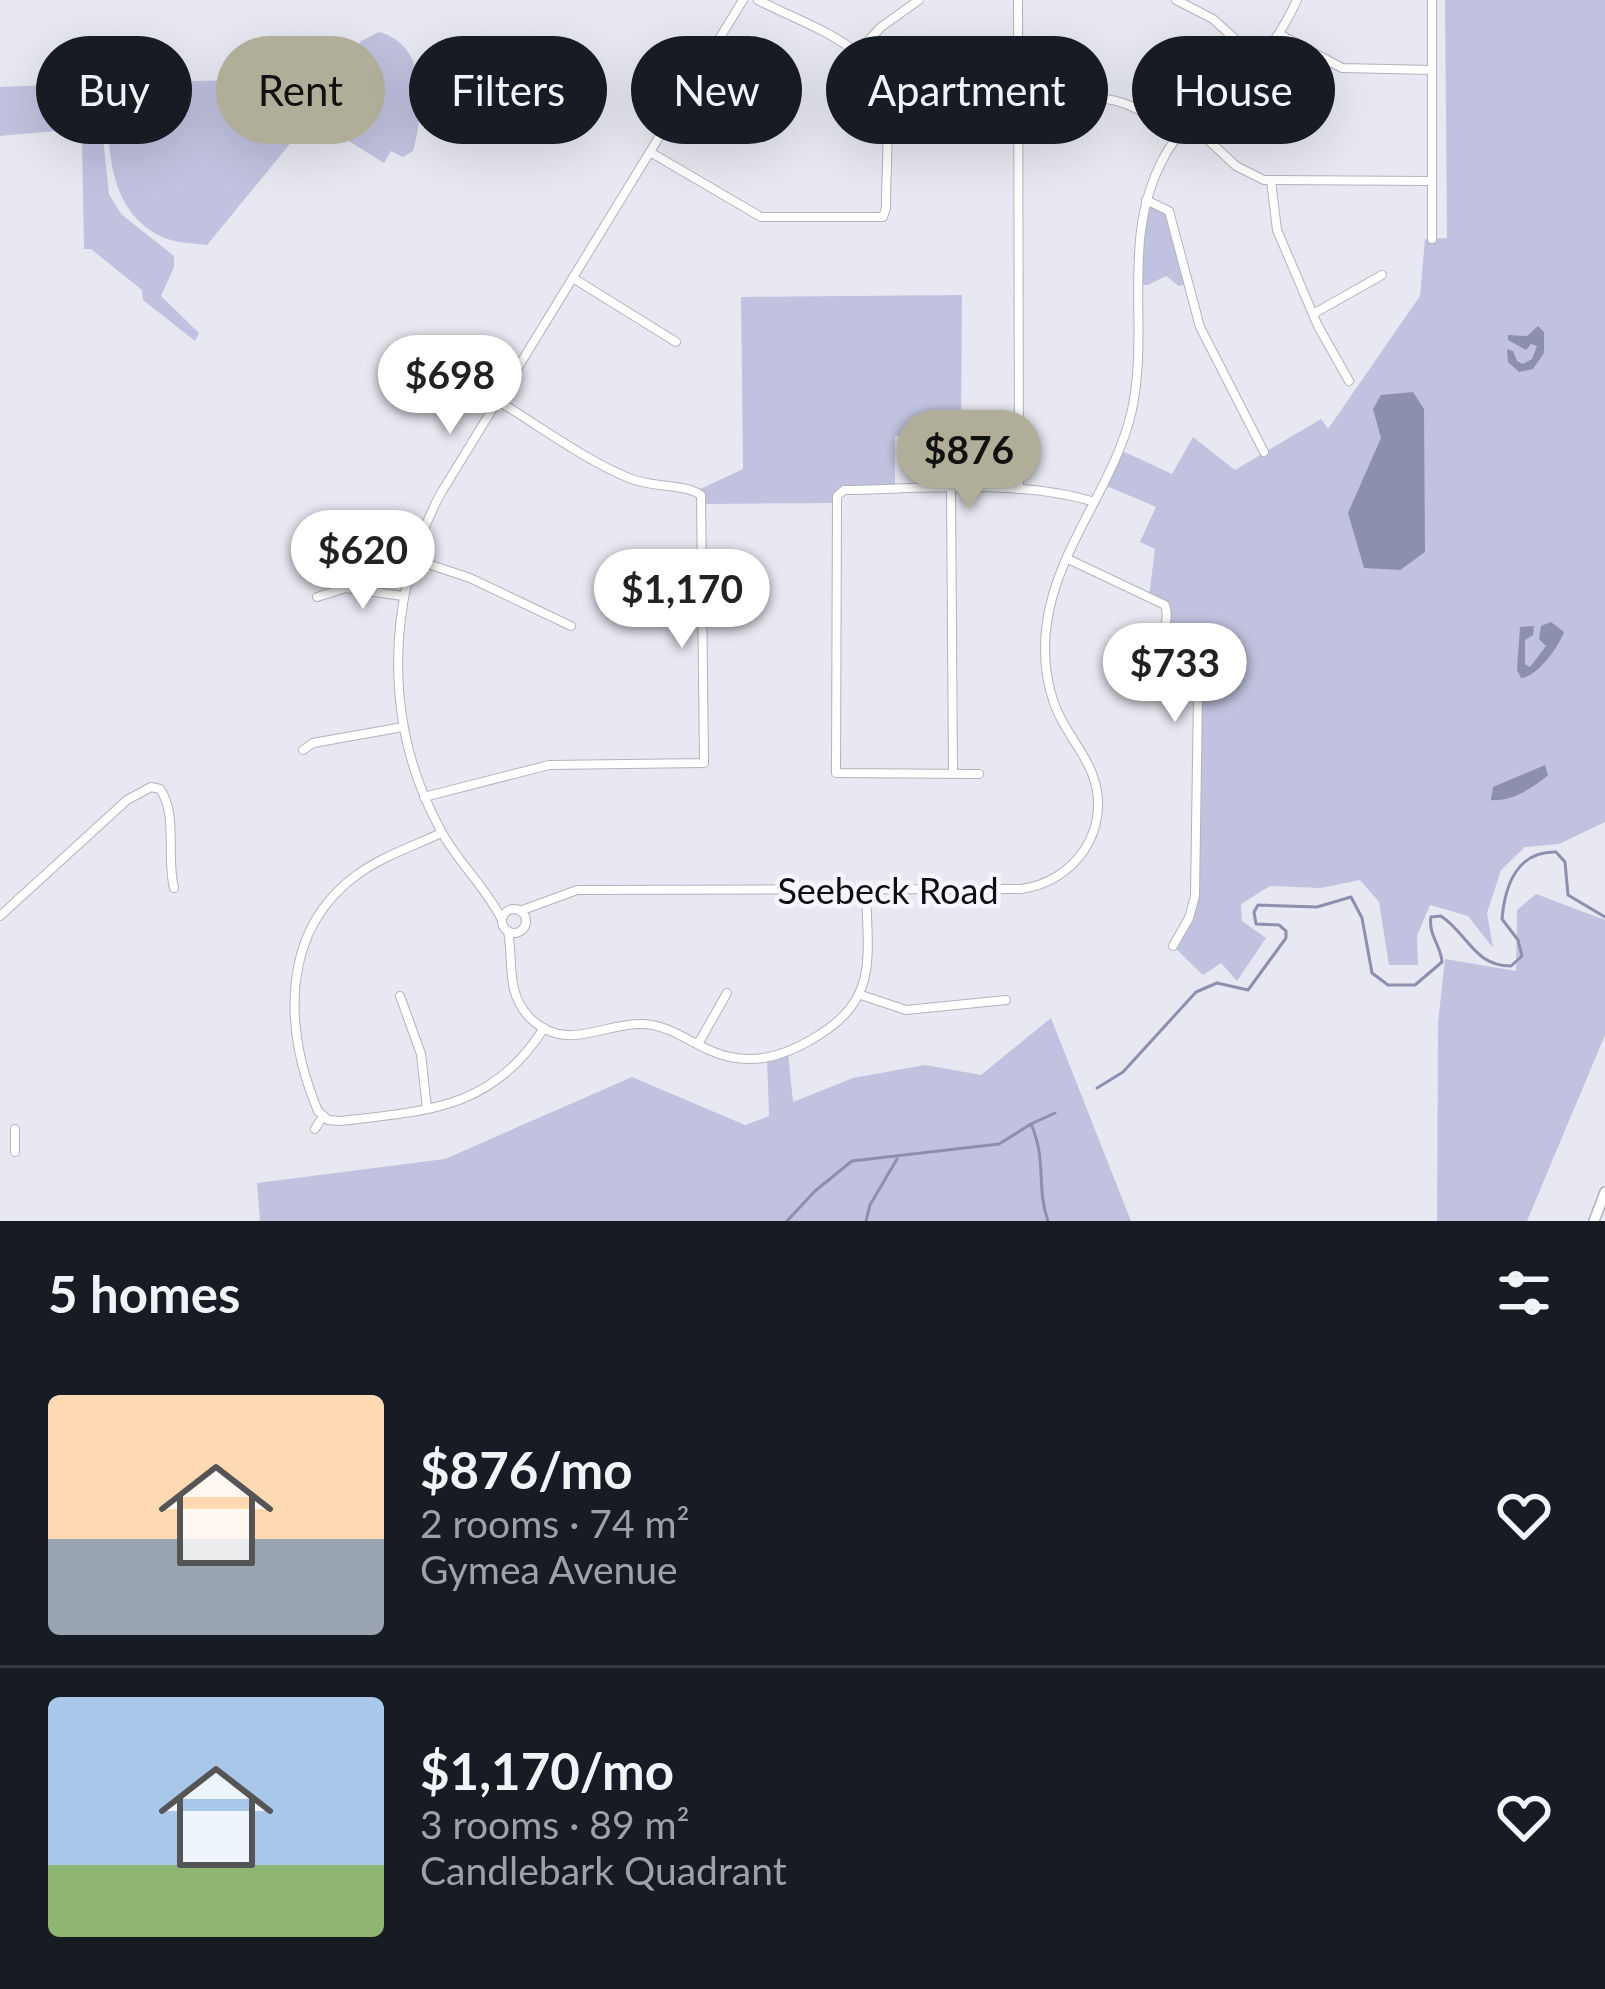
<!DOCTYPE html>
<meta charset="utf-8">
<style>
:root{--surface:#171b24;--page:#20242c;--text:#f1f3f6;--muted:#9ea1a6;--line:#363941;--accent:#b0ae98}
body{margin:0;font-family:Lato,sans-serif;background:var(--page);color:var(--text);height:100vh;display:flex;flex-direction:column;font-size:45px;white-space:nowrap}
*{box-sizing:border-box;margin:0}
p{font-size:39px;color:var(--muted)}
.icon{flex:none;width:66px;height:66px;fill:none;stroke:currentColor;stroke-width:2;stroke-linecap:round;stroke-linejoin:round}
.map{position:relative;height:1221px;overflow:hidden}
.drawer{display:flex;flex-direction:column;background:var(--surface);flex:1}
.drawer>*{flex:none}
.guide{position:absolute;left:36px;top:36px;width:1533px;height:108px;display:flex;gap:24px}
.price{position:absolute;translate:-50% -102px;padding:0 27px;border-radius:42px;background:#fff;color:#222;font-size:39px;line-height:78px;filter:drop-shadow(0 3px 6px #0008)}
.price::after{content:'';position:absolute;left:50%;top:72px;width:36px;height:27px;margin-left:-18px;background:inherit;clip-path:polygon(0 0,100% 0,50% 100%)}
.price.current{background:var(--accent);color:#111}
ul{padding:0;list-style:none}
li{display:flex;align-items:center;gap:36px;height:300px;padding:0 48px}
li+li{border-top:3px solid var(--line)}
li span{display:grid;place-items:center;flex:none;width:336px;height:240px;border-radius:12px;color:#555}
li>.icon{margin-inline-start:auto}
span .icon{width:144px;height:144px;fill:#fffc;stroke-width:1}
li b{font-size:51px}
h2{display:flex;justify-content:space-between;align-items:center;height:144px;padding:0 48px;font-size:51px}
.tag{padding:0 42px;border-radius:54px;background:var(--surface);box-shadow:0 12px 48px #0002;font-size:42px;line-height:108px}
.tag.current{background:var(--accent);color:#111}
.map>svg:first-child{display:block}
.green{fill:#c0c2df}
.water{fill:#8d90ad}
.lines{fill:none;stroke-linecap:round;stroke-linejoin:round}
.stream{stroke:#8d90ad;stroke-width:3}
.minor-casing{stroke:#b2b3bc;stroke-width:10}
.tertiary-casing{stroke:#b2b3bc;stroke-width:12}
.minor{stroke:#fff;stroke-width:8}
.tertiary{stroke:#fff;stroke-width:9}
.labels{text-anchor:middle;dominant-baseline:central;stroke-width:9;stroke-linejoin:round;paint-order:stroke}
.street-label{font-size:36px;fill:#0d0e11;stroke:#f5f6fe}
</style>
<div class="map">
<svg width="1605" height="1221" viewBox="0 0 1605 1221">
<rect width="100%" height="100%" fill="#e8e8f2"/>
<g class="green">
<path d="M1445,0h160v822l-46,22 -34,3 -24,23 -14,43 6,35 -25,-32 -38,-11 -13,31 1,29h-29l-10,-63 -19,-22 -39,8 -51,-2 -29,18 1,17 24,17 -29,43 -16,-18 -18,12 -30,-29 20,-42 6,-206c-31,-31 -35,-43 -31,-87l-19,-15 6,-47 -15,-7 16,-35 -54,-23 16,-35 54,25 21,-37 42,33 86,-51 7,10 92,-133 5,-57 22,-1z"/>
<path d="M379,32c50,13 45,80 34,119l-10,6 -12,-6 -7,12 -56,-35 -21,-5 -100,122c-14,-2 -34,-2 -47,-9 -57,-29 -50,-98 -55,-154l175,-2 8,6 21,-21 11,9 22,-1 19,-32z"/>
<polygon points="97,83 109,194 121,214 174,256 174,267 161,296 199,333 195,341 143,300 142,290 91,249 84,249 82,139 68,130 0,136 0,87"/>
<polygon points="1146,200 1163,205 1187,284 1179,286 1166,276 1148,285 1136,285"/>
<polygon points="962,295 961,435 895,436 895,490 844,490 836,503 703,504 696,491 743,469 741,297"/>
<polygon points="1536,894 1605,920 1605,1035 1527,1221 1437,1221 1438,1023 1445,959 1516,971 1517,910"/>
<polygon points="1051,1018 1131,1221 260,1221 257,1183 445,1159 632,1077 745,1125 769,1116 767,1058 788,1052 793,1102 853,1078 925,1065 981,1075"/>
</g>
<g class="water">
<polygon points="1538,326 1544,332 1544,353 1533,369 1519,372 1508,362 1507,349 1513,351 1517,361 1523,364 1532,359 1537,346 1531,344 1526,350 1508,340 1508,335 1527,336"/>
<polygon points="1413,392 1424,409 1425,552 1400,570 1364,568 1348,513 1381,438 1373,409 1381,395"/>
<path d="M1551,622l13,10c-6,16 -27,45 -43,46l-4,-8 3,-43 14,-1 -1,9 -8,5v24l5,3 16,-21 -7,-7 2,-13z"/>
<path d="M1545,765l3,10c-15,13 -37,27 -57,25l2,-13z"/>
</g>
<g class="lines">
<g class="stream">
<path d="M1097,1088l26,-16 73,-80 21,-9 31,7 38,-52v-7l-7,-6 -23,-1 -2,-12 4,-7 59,2 34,-10 11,21 10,55 16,12h27l27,-23c-1,-17 -14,-27 -11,-45l10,-1c27,18 33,50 70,50l11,-10 -4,-16 -16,-21c3,-35 16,-68 54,-67l9,10 3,33 37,22"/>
<polyline points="787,1221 815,1191 852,1161 999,1144 1031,1124"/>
<polyline points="866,1221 870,1205 897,1159"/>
<path d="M1048,1221c-12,-34 -1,-61 -17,-97l24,-11"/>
</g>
<g class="minor-casing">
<g id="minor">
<polyline points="1018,0 1019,489"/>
<polyline points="1176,0 1213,19 1258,60"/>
<polyline points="1432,0 1432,239"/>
<polyline points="1279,34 1342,68 1432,70"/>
<polyline points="857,53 881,27 919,0"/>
<path d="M1018,99c73,-1 101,-13 159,38"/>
<polyline points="1189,122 1236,166 1264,180 1432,181"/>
<path d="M650,152l111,65h122l3,-9c-1,-48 13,-118 -28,-154 -26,-23 -68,-37 -100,-54"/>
<polyline points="1271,181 1277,230 1318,326 1349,381"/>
<polyline points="1146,200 1169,211 1200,327 1264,452"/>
<polyline points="573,278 676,342"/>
<polyline points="1313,314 1382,275"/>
<polyline points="951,490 953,773"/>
<polyline points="413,559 470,578 571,626"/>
<path d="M1068,559l97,46c4,12 0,18 -1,30 -2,29 17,42 34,60l-3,201 -6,22 -16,28"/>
<polyline points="317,597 346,588 403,596"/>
<polyline points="303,750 313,743 403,727"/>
<path d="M979,774l-143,-1 1,-277 7,-6c76,-1 178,-11 250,12"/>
<path d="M424,797l125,-32 155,-2 -3,-268c-18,-12 -50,-7 -72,-17 -46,-19 -89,-52 -131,-77"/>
<path d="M441,833c-27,13 -58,23 -83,41 -79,57 -74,156 -40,237l10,9 12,1c88,-10 153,-12 204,-93"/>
<circle cx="514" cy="921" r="12"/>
<path d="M520,911l57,-21 444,-1c54,-7 91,-60 72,-113 -9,-26 -30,-46 -39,-73 -9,-26 -11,-54 -7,-81 11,-76 68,-137 85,-212 18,-85 -12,-170 31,-251 19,-37 52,-58 82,-85 22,-20 39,-46 52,-74"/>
<path d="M0,916l127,-116 24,-13 9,2c18,26 6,67 14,99"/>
<path d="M502,920c-16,-33 -45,-58 -62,-91 -57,-105 -55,-231 1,-336l302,-493"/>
<path d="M508,931c6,32 -3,61 22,87 37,36 73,4 114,6 32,2 55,27 86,33 29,6 54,-2 79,-16 70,-39 59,-79 57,-150"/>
<polyline points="861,995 906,1010 1006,1000"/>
<polyline points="400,996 421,1054 427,1109"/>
<polyline points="698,1044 727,993"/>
<polyline points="15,1129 15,1152"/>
<polyline points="315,1129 323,1116"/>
</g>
</g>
<g class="tertiary-casing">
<polyline id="tertiary" points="1594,1221 1605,1192"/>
</g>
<use href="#minor" class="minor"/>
<use href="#tertiary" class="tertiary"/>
</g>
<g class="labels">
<g class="street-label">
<text x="888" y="890">Seebeck Road</text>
</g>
</g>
</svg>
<b class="price" style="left:450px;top:437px">$698</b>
<b class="price current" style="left:969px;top:512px">$876</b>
<b class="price" style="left:363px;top:612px">$620</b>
<b class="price" style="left:682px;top:651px">$1,170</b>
<b class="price" style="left:1175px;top:725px">$733</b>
<div class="guide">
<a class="tag">Buy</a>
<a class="tag current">Rent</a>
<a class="tag">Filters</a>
<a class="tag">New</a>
<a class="tag">Apartment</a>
<a class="tag">House</a>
</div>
</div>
<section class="drawer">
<h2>5 homes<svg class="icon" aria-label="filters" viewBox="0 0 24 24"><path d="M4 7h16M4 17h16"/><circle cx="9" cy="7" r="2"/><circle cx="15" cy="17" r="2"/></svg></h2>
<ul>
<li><span style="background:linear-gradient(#ffd9b3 60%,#9aa5b1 0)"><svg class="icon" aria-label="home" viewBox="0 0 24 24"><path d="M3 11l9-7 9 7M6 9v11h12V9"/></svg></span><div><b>$876/mo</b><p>2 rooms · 74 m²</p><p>Gymea Avenue</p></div><svg class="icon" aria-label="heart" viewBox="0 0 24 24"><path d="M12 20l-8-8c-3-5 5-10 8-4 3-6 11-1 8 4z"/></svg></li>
<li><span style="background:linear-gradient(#a9c7e8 70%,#8fb573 0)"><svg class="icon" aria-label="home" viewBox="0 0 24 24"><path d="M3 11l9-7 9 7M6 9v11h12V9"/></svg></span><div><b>$1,170/mo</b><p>3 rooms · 89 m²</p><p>Candlebark Quadrant</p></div><svg class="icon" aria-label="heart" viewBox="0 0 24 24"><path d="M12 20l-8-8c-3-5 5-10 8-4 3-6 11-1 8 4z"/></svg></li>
</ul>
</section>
